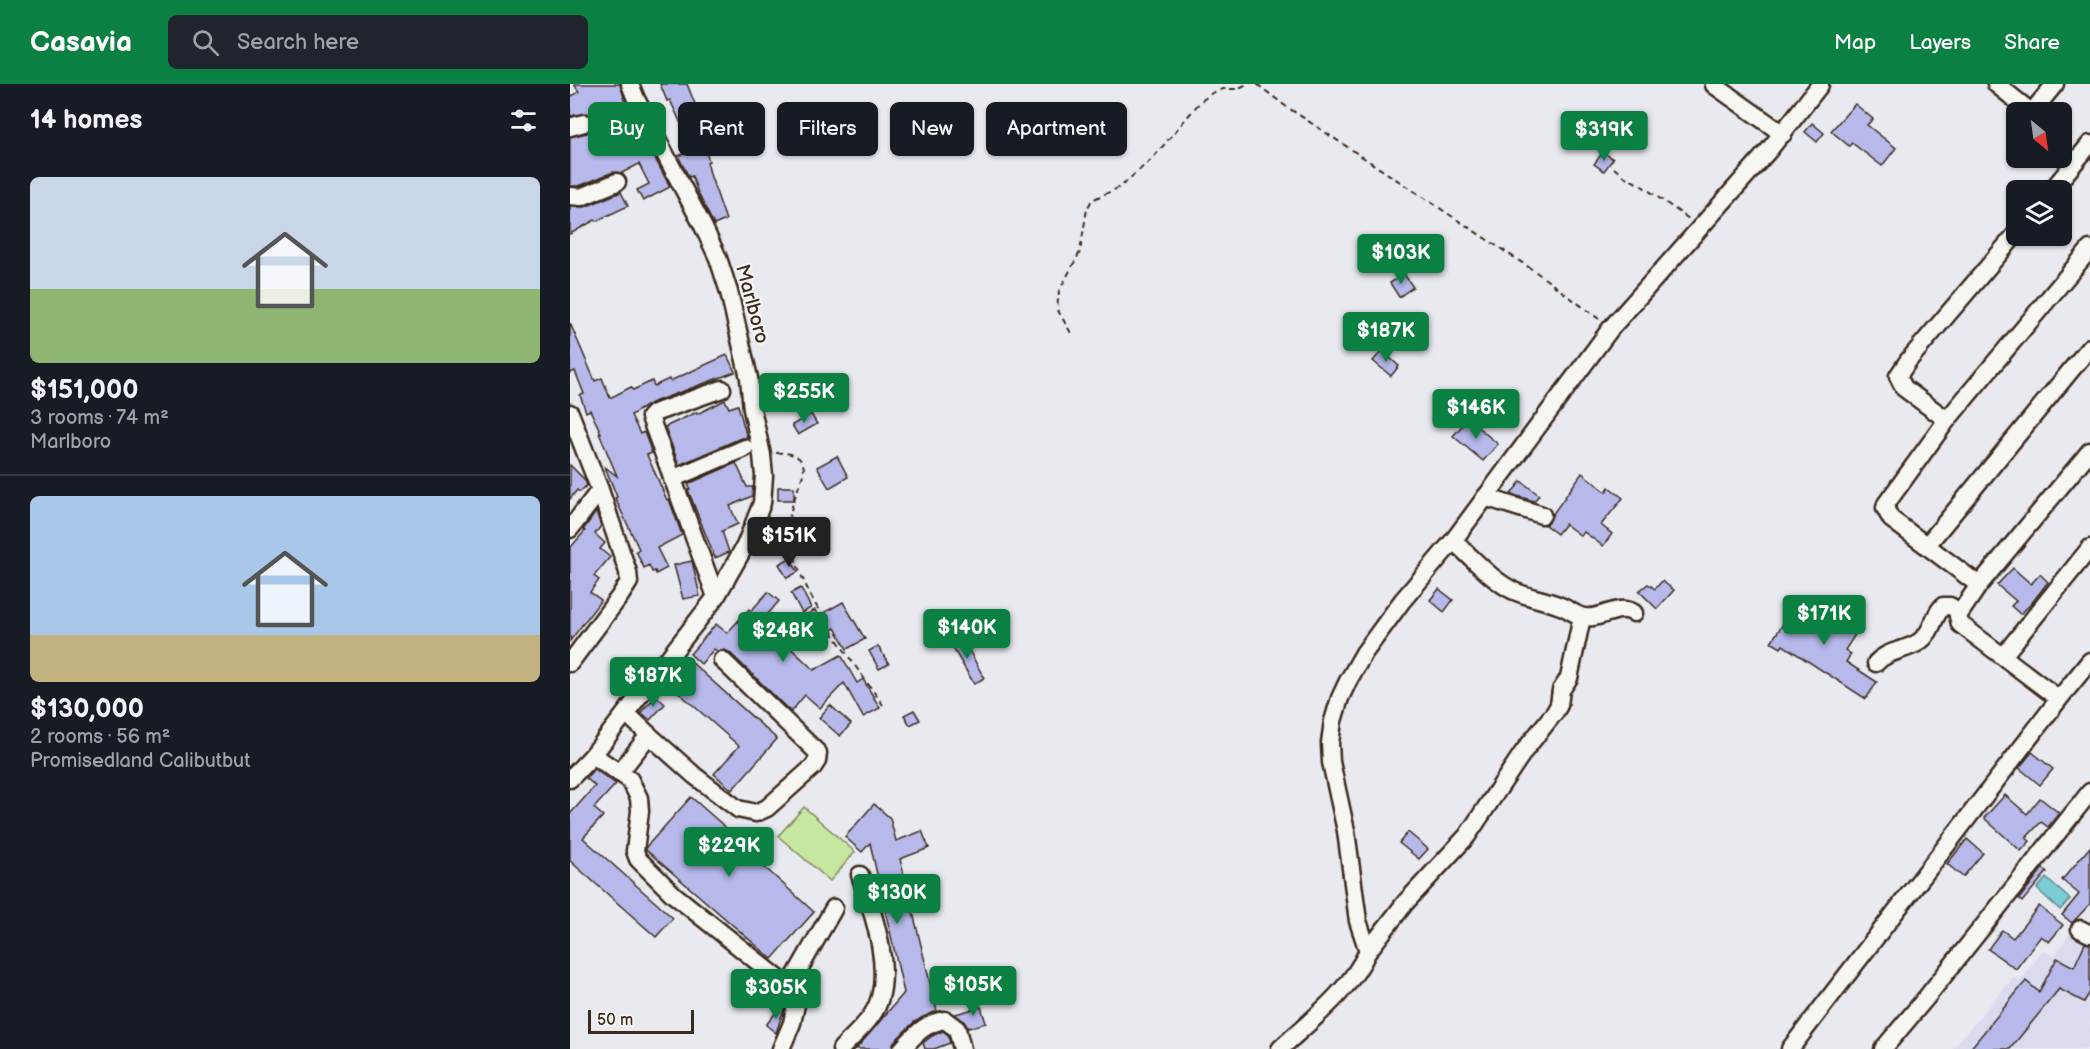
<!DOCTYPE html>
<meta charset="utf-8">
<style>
:root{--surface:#171b24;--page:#20242c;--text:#f1f3f6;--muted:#9ea1a6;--line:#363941;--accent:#0b8043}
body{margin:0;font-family:"Balsamiq Sans",sans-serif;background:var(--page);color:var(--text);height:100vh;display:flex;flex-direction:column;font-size:22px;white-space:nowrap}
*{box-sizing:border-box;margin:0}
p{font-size:20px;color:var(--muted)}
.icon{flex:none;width:33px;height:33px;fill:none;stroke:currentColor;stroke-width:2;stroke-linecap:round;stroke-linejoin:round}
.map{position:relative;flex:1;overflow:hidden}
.panel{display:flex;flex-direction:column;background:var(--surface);width:570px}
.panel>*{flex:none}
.hud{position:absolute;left:18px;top:18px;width:570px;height:54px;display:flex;gap:12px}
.needle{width:39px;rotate:151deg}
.buttons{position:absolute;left:1436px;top:18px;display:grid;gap:12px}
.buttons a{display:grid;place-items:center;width:66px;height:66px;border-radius:9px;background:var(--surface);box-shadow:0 2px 4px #0004;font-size:30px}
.scale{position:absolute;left:18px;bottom:15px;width:106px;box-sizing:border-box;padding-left:6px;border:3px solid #3b2a1e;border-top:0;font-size:16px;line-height:21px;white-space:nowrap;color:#3b2a1e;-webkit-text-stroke:4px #f6f6f2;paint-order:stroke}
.price{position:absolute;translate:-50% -51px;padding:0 14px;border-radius:6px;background:var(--accent);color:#fff;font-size:20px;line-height:39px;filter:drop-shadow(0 2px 3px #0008)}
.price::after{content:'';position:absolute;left:50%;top:36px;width:18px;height:14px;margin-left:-9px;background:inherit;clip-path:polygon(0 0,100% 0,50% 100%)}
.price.selected{background:#222;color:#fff}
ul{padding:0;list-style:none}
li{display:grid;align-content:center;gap:12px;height:318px;padding:0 30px}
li+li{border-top:2px solid var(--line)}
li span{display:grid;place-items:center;height:186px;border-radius:9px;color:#555}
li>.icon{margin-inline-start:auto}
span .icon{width:108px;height:108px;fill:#fffc;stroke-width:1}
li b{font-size:26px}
h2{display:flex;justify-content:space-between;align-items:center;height:72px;padding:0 30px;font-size:26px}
.pill{padding:0 21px;border-radius:9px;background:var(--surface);box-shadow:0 2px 4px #0004;font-size:21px;line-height:54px}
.pill.selected{background:var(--accent);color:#fff}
header{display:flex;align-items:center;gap:36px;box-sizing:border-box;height:84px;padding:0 30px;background:var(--accent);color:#fff}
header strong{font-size:28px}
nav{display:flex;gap:33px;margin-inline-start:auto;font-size:21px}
.search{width:420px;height:54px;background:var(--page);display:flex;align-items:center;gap:15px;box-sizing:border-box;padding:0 21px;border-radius:9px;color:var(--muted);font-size:22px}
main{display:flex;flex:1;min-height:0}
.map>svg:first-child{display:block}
.built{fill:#dadbee}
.green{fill:#c6e7a0;stroke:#80885f;stroke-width:1.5}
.water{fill:#7bccd5;stroke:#618b8c;stroke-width:1.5}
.building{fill:#b6b9ea;stroke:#3b2a1e;stroke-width:1.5}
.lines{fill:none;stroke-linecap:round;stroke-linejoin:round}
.minor-casing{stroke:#3b2a1e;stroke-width:21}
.path{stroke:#3b2a1e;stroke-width:2;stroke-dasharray:6 4.5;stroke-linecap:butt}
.minor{stroke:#f6f6f2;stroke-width:16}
.labels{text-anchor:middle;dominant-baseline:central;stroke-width:4.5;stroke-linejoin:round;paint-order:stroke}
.street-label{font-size:20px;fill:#3b2a1e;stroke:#f6f6f2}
</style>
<header>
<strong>Casavia</strong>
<div class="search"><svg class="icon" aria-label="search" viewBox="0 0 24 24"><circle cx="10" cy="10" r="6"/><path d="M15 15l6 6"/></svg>Search here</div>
<nav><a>Map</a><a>Layers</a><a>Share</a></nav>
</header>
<main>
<section class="panel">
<h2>14 homes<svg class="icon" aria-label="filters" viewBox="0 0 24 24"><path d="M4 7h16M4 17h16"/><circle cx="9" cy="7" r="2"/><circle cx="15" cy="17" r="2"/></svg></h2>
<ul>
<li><span style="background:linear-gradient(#c9d6e8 60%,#8fb573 0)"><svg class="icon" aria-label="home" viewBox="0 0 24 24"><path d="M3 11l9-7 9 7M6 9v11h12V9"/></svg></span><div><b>$151,000</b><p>3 rooms · 74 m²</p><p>Marlboro</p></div></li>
<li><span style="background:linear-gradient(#a9c7e8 75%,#c2b280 0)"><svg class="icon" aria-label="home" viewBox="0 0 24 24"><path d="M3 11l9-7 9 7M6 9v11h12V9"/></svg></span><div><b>$130,000</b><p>2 rooms · 56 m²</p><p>Promisedland Calibutbut</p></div></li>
</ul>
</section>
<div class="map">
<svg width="1520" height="965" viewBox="0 0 1520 965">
<rect width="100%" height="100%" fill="#e9eaf0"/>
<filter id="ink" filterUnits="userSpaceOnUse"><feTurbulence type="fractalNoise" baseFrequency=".0167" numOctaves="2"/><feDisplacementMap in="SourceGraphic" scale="12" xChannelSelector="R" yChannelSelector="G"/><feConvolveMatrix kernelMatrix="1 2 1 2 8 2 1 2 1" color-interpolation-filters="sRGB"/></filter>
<g filter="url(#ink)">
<polygon class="built" points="1502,847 1520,857 1520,965 1382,965 1443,894 1451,896 1472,867 1484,872"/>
<polygon class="green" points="234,723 285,768 260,797 208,752"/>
<polygon class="water" points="1476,794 1500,815 1490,826 1467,805"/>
<g class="building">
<polygon points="4,0 50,0 54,13 53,14 100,103 73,117 67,106 79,100 69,80 52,89 43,88 9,102 0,102 0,53 17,49 24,41 24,36 17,29 0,32 0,13 9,8"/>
<polygon points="90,0 117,0 125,20 122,21 129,37 113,44 100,16 97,17"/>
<polygon points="1285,20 1303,35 1297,41 1326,64 1312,82 1282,59 1279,62 1261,47"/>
<polygon points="1242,39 1254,49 1247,58 1235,48"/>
<polygon points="134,62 139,77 137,78 141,93 156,136 144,141 128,109 122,92 119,93 108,72"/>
<polygon points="1033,68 1043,75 1034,87 1024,80"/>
<polygon points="51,108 58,122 26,137 25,136 0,150 0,123 15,123"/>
<polygon points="834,190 843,203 829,213 820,199"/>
<polygon points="0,239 25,297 32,294 40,314 61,303 63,306 82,297 84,302 99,295 100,297 157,271 165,288 81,319 61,331 70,350 74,348 82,369 77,371 97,416 99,415 112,451 87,464 97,484 86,490 85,487 82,488 79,481 74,484 66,467 69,465 45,414 47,413 35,383 47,392 29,349 31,349 20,326 16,328 10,311 14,310 5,287 0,289"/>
<polygon points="812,267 829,282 821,292 803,277"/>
<polygon points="155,316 159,324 168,321 177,354 171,354 109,381 95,343 127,328 127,330"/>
<polygon points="241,330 247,340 228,351 222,341"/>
<polygon points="898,335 928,360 913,377 883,352"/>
<polygon points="267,372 278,393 259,404 247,383"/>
<polygon points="166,379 177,403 183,403 182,412 160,422 168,440 152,447 159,468 145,474 118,406 120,405 118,400"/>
<polygon points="0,381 14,395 17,401 10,408 7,406 0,415"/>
<polygon points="1012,389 1036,408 1039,403 1053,414 1031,441 1042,450 1033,462 1014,448 1011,452 995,440 987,450 975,441 979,438 982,431"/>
<polygon points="951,397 969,411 964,417 941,410"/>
<rect x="208" y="403" width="16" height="13"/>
<polygon points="26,428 31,442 25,450 35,459 30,465 40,473 24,492 29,496 20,508 31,516 0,557 0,464 15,447 13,446"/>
<polygon points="220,474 228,488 217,494 209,480"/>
<polygon points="122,477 130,512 113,515 104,481"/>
<polygon points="1443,484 1461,500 1470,490 1478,498 1461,520 1450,530 1441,522 1446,517 1427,501"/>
<polygon points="1092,497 1104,506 1087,525 1069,507 1078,500 1085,505"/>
<polygon points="231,504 241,524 232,529 221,509"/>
<polygon points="869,505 883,516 874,528 860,516"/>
<polygon points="198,508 209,517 192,537 244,586 271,571 287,599 293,595 310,624 293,633 274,599 250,624 235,611 221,628 159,568 154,566 147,567 144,565 131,580 120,570 146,540 157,549 179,525 181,527"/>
<polygon points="1230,514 1240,520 1235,526 1258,541 1267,528 1290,543 1275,566 1281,570 1276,578 1307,598 1296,615 1213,561 1211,564 1201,558"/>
<polygon points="273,518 295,555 277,565 265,544 247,554 235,531 245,526 248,532"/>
<polygon points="392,553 414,594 404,600 380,559"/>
<polygon points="308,562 319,580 309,585 299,567"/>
<polygon points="120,577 207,655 162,706 144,690 169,662 99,600"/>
<polygon points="86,612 95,620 80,636 71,628"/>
<polygon points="260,621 281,640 270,652 249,634"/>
<polygon points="344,626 350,636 340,641 334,631"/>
<polygon points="1462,668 1483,685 1470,701 1449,684"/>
<polygon points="24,685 46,700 24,724 33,732 13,754 103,834 86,853 0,777 0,730 25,702 16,694"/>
<polygon points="1435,711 1457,730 1470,714 1489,729 1478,743 1471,738 1456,754 1460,757 1451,767 1414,734"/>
<polygon points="121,713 194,777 191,780 244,828 202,875 76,766 76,763"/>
<polygon points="304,720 320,734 326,757 352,747 359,764 330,775 367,927 344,938 324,958 322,965 286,965 334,909 300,759 292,768 275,753"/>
<polygon points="838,748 858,765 849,775 829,759"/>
<polygon points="1397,755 1413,769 1393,793 1377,780"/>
<polygon points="1520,763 1520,820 1502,839 1492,831 1509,810 1492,796"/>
<polygon points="1473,784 1477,788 1452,818 1449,815"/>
<polygon points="1469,822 1493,841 1479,858 1471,852 1446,885 1418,865 1432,846 1443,854"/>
<polygon points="1515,859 1520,860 1520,908 1514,918 1489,905 1440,965 1400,965 1456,897 1469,908 1487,874 1504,883"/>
<polygon points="211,922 214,925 206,949 196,941"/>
<polygon points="411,923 416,939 398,944 394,937 385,930"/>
<polygon points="373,947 378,951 380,959 364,965 355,965 353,959 362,952"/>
</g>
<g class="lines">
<g class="minor-casing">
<g id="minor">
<polyline points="1426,0 1461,28"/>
<polyline points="1144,1 1213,50"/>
<polyline points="1462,28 1485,0"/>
<polyline points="0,43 14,39"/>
<polyline points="1482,106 1520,60"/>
<polyline points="0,112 11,113 47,98"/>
<polyline points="0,329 30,406 58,488 59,498 50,512 0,579"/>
<polyline points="1377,336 1334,304 1328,292 1338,277 1446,150"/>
<polyline points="102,395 175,364"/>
<polyline points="915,413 972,431"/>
<polyline points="0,445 30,406"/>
<path d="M883,457c19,16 38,39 61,50 16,7 33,9 49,16 7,3 14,9 21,10 17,3 34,-14 50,-4"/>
<polyline points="1357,461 1520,263"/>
<polyline points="1409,501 1321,435 1315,424 1316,420 1377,336 1520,165"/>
<polyline points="146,513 80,333 84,329 152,305"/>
<polyline points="1433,572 1520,464"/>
<path d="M1306,579c12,-13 29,-12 43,-21 15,-11 13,-25 24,-36h7l10,6"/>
<polyline points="1489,615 1390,540 1388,532 1409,501 1520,367"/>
<polyline points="56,629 79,651"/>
<polyline points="23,671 60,696 69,714 70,727 65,767 68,775 103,810 219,903 226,921 222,939 211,965"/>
<polyline points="49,689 79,651 125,692 168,725 186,729 197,724 243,683 247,677 248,669 152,576"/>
<polyline points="0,695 23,671 146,513 175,462 192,419 194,392 192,371 182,325 179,294 159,208 148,174 133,142 66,15 60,0"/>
<polyline points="1510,845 1520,850"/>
<polyline points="798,867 835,819 897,752 954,667 985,628 989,621 991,606 999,594 1012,533"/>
<polyline points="219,903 264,824"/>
<path d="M271,965c10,-11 23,-22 31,-34 25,-36 1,-103 -12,-140"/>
<path d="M332,965c14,-15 23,-26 43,-29l12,9 5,20"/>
<path d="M710,965c31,-29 70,-58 88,-98l-10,-30 -12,-90 -15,-69 -1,-19 3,-22 7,-23 8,-17 16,-28 38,-52 51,-60 158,-213 158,-178 51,-65"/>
<polyline points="1220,965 1489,615 1520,577"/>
<polyline points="1313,965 1356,914 1520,708"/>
</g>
</g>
<g class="path">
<polyline points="687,0 714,21 966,188 1029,235"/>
<polyline points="1044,84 1054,92 1072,102 1119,135"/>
<polyline points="501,249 487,225 489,207 510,168 517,125 522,116 550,103 582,75 630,18 642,9 653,5 667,5 677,0"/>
<path d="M206,369c14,-1 28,2 28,18 -4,14 -15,38 -15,52 1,62 62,135 96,185"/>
</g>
<use href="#minor" class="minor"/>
</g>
</g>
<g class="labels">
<g class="street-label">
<text transform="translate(182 220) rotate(75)">Marlboro</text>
</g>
</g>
</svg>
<div class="buttons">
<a><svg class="needle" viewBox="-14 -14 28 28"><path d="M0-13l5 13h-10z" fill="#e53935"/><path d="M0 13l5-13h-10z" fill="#9ea1a6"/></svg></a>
<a><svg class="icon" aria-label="layers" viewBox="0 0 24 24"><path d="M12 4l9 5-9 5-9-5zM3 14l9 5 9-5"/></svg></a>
</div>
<div class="scale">50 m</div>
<b class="price" style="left:1034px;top:78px">$319K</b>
<b class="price" style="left:831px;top:201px">$103K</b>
<b class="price" style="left:816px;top:279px">$187K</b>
<b class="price" style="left:234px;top:340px">$255K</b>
<b class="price" style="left:906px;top:356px">$146K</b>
<b class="price selected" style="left:219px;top:484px">$151K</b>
<b class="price" style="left:1254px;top:562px">$171K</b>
<b class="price" style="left:397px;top:576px">$140K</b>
<b class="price" style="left:213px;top:579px">$248K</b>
<b class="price" style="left:83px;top:624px">$187K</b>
<b class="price" style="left:159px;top:794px">$229K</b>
<b class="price" style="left:327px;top:841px">$130K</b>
<b class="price" style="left:403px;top:933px">$105K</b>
<b class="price" style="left:206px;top:936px">$305K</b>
<div class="hud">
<a class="pill selected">Buy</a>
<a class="pill">Rent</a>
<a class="pill">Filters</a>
<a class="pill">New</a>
<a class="pill">Apartment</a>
</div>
</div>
</main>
